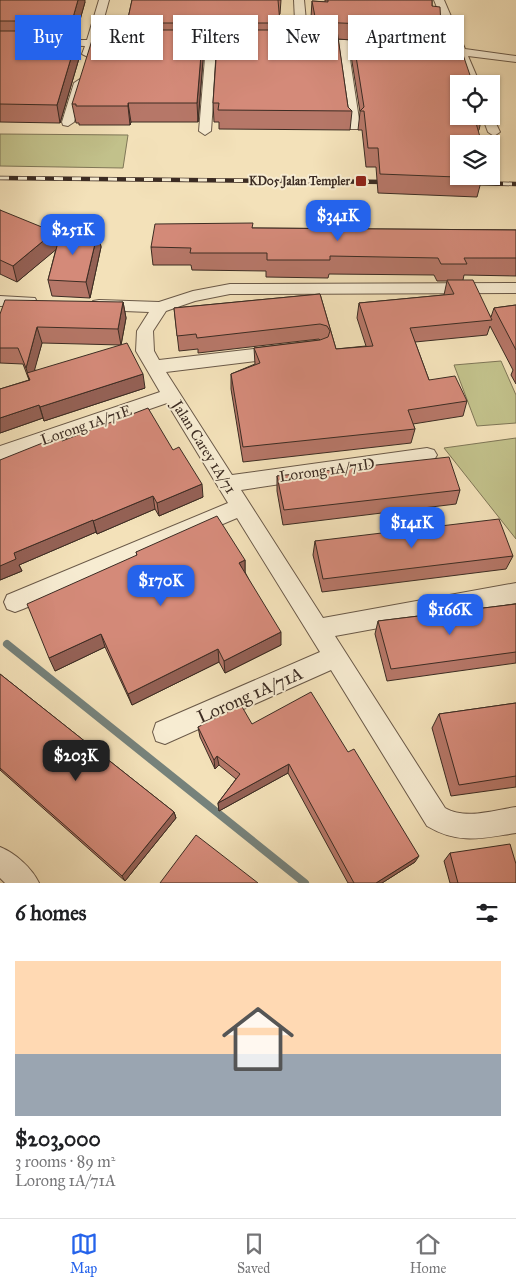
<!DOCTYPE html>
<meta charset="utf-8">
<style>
:root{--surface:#fff;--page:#f2f2f2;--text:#202124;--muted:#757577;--line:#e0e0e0;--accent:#2563eb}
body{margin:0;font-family:"IM FELL Great Primer",serif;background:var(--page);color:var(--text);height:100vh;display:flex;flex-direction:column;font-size:19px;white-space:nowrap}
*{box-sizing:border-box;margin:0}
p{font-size:16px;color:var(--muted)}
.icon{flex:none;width:28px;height:28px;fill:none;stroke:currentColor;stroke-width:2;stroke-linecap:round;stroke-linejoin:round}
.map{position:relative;height:883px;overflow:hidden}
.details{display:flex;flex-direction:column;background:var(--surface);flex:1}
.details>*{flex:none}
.hud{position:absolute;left:15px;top:15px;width:486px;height:45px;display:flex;gap:10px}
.tools{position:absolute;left:450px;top:75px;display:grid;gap:10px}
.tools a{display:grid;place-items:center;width:50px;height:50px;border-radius:0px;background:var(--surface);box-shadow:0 1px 4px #0004;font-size:25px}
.price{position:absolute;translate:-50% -42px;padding:0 11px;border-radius:10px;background:var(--accent);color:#fff;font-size:16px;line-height:32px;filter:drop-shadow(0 1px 2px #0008)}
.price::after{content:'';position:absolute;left:50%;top:30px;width:15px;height:11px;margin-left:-8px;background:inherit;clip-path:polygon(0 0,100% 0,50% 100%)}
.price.active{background:#222;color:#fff}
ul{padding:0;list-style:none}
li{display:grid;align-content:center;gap:10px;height:265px;padding:0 15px}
li span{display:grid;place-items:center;height:155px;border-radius:0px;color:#555}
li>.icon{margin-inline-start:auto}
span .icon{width:90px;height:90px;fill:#fffc;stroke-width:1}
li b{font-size:21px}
h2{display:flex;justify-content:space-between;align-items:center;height:60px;padding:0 15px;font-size:21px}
.chip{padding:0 18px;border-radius:0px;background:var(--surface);box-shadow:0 1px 4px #0004;font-size:18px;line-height:45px}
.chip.active{background:var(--accent);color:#fff}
.tab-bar{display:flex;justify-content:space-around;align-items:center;height:70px;border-top:1px solid var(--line);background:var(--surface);font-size:14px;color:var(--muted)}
.tab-bar a{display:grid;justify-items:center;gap:2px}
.tab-bar .active{color:var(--accent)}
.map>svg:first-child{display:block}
.green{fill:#c2c18b;stroke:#7f7657}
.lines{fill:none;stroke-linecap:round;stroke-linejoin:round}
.stream{stroke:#76827b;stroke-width:8}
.minor-casing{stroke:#6a5948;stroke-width:2}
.minor{fill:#f7ecd2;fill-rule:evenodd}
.rail-casing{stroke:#3c2c23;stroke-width:4.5}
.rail{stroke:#f7ecd2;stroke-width:3;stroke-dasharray:9;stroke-linecap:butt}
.wall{fill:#b67768;stroke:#3c2c23}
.shaded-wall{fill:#946155;stroke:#3c2c23}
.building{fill:#d48a79;stroke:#3c2c23}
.poi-dot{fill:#8f2418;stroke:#f7ecd2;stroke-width:2}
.labels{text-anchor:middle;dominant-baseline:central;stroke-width:4;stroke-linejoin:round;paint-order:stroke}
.far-poi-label{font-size:12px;font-weight:bold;fill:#3c2c23;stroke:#f7ecd2;text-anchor:end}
.street-label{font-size:15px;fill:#3c2c23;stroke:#f7ecd2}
.near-street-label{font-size:18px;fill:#3c2c23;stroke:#f7ecd2}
</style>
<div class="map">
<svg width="516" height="883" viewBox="0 0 516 883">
<rect width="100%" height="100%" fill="#f3e1b9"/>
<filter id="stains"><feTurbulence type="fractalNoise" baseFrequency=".004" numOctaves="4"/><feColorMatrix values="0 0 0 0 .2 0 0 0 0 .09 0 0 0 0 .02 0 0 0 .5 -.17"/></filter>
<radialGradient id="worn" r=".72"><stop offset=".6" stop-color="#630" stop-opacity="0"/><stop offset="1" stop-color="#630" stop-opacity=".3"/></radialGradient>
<g class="green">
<polygon points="0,134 128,135 123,168 0,166"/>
<polygon points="501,361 516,395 516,423 477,426 454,365"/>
<polygon points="516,438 516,539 444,448"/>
</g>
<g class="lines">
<polyline class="stream" points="7,644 305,883"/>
<g class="minor-casing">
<g id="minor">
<polygon points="99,0 109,0 98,40 120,41 122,43 120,45 96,46 92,56 88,57 82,54 85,46 50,45 48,43 54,40 87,40"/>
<polygon points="294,0 304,0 308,42 302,45 296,42"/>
<polygon points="434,0 444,0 465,49 516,56 516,62 468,56 480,84 468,84 456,54 436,51 430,48 436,45 453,47"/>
<polygon points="212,39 241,39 247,42 241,45 217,46 211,131 205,135 199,131 206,46 179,46 173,43 179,40"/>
<polygon points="314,39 376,41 382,44 376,47 348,46 360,126 359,129 349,129 348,126 337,46 310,44 308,42"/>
<polygon points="80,79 86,83 74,122 68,126 63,125 62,122 74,83"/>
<polygon points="491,113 500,132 494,136 488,132 482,116 491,116"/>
<path d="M516,283v10l-286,1 -35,7 -29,10 -13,20 1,20 5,9 121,-14 6,2 3,4 -3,4 -6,2 -114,14 66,103 195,-27 7,2 3,5 -3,5 -7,2 -186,28 82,128 193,-35v20l-181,33 110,172c21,12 49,2 71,-1v26c-34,5 -57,12 -89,-7l-96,-156 -166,74 -9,-3 -3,-9 3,-9 164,-71 -83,-134 -214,91 -8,3 -8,-3 -3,-7 3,-7 221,-92 -61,-100 -167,58v-15l160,-54 -24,-41 1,-20 12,-19 -50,-2 -6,-1 -2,-4 2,-4 6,-1 60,2 34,-11 37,-7z"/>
<polygon points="0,296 35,298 37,302 35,306 0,306"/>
<path d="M0,847c15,6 32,21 39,36h-34l-5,-5z"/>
</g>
</g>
<use href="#minor" class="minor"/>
<g class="rail-casing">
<g id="rail">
<polyline points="0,178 390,182"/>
<polyline points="467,183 516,184"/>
</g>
</g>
<use href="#rail" class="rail"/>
</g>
<g class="wall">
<polygon points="0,0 85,2 75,37 80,55 60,123 0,122"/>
<polygon points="132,0 281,0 280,14 279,14 280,30 281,35 314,35 311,17 312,1 325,2 325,0 432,0 432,6 441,27 440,36 459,116 482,116 479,130 459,144 482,178 477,197 378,193 376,167 366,167 362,130 358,130 360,112 350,49 351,40 338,39 348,107 352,111 350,130 219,129 219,122 214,122 213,103 217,38 203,38 204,48 198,122 131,122 130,125 79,125 79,123 76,123 72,104 128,30 127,23"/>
<polygon points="0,210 57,245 98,231 101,247 90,298 52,296 48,280 56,249 17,282 0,274"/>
<polygon points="253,228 516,230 516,276 464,275 463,280 491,317 494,308 516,305 516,384 511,375 513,370 490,326 487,335 415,342 429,380 467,401 463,416 413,424 415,429 411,443 243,462 231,389 231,374 255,364 254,348 320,340 319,339 198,353 198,349 179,351 174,308 320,294 336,349 366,346 357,318 359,303 444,295 447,281 437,281 434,275 329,274 328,278 266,277 266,271 192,270 191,265 153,265 151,247"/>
<polygon points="123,302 126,318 121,345 42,343 34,370 145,388 44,421 43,418 0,433 0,389 29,380 23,364 0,363 0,314"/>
<polygon points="62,441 173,450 203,497 159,516 155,509 97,534 96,532 19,565 22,571 0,580"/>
<polygon points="277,476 460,490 456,504 283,525 277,491"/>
<polygon points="315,541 513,556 506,569 322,592 313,555"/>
<polygon points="136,552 245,560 245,572 281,645 225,673 219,662 132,705 105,647 55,671 137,555"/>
<polygon points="516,604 516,663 387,681 375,634 378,621"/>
<polygon points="0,674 174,812 176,818 125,881 0,770"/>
<polygon points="516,703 516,787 451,796 432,728 439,714"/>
<polygon points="252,724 415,862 382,883 348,883 288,773 219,811 218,803 236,779 219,765 215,769 200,737 198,727"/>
<polygon points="450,853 516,883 450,883 444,861"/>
</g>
<g class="shaded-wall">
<polygon points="78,0 85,0 85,2 75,38 72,21"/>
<polygon points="203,30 204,48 198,122 197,103"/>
<polygon points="77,38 80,55 60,123 57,105"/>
<polygon points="128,103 131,122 130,125 128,106"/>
<polygon points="98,231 101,247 90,298 86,282"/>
<polygon points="54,232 58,248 17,282 13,266"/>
<polygon points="123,302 126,318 121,345 118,329"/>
<polygon points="37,327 42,343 31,383 27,373 31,384 26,368"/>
<polygon points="143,374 145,388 44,421 40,407"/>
<polygon points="39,405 43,418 0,433 0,418"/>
<polygon points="202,484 203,497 159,516 157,503"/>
<polygon points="153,496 155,509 97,534 93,521"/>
<polygon points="93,520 96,532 19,565 22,571 0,580 0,566 14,553"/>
<polygon points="245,560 245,574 239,563"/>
<polygon points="281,632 281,645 225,673 224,661"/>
<polygon points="101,634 105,647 55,671 49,658"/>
<polygon points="218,649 219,662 132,705 128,694"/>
<polygon points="217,756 219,765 215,769 214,760"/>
<polygon points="289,764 288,773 219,811 218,803"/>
<polygon points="174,812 176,818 125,881 122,876"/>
<polygon points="419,856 415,862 382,883 376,883"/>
</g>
<g class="building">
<polygon points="0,0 78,0 72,21 0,21"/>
<polygon points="132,0 278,0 280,23 127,23"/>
<polygon points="328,0 432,0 432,6 440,7 441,27 316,22 312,1 328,2"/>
<polygon points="124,30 203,30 197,103 128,103 128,106 76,106 76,104 72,104 93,37 123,37"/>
<polygon points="218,30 280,30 281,35 318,35 317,30 337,30 348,107 352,111 218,110 219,103 213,103"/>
<polygon points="0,31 69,31 67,36 77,38 57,105 0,104"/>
<polygon points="352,31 457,37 473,84 459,84 459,116 474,116 482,144 459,144 459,176 481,176 482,178 380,174 378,148 368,148 364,111 360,111 364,107"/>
<polygon points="0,210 54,232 13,266 0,260"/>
<polygon points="253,223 252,228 516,230 516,258 464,258 467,264 441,264 438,258 330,256 330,260 267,260 267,253 190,253 191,248 151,247 155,224"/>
<polygon points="61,231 98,231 86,282 48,280"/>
<polygon points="447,280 473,280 492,320 410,328 429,380 455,376 467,401 408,410 415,429 243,447 231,374 260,363 254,348 320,340 328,337 330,331 327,326 320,324 197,338 196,334 177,336 174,308 320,294 336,349 373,346 359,303 454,294"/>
<polygon points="5,300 123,302 118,329 37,327 26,368 18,348 0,348 0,314"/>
<polygon points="516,305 516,350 494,308"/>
<polygon points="127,343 143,374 40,407 39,405 0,418 0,389 30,380 27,373"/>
<polygon points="148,408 173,450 179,447 202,484 157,503 153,496 93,521 93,520 14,553 16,559 0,566 0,460 60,436 62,441"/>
<polygon points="449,457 460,490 284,510 277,476"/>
<polygon points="217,516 245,560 239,563 281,632 224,661 218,649 128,694 101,634 49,658 27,604 137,555 136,552"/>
<polygon points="499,519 513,556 323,579 315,541"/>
<polygon points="516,604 516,652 391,669 378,621"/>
<polygon points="0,674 174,812 122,876 0,768"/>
<polygon points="311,692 348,752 354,749 419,856 376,883 354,883 289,764 218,803 240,774 217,756 214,760 198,727 241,705 252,724"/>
<polygon points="516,703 516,776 459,785 439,714"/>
<polygon points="196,835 258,883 160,883"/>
<polygon points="510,844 516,864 516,883 458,883 450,853"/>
</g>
<rect class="poi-dot" x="355" y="175" width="12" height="12" rx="2.5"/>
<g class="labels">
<g class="far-poi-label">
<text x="350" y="181">KD05 Jalan Templer</text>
</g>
<g class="street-label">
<text transform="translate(86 425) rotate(-19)">Lorong 1A/71E</text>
<text transform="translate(204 447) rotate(58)">Jalan Carey 1A/71</text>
<text transform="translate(327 470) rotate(-8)">Lorong 1A/71D</text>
</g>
<g class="near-street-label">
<text transform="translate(250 695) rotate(-24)">Lorong 1A/71A</text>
</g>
</g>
<rect width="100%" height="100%" filter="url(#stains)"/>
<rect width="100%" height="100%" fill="url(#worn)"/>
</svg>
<div class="tools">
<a><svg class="icon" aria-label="locate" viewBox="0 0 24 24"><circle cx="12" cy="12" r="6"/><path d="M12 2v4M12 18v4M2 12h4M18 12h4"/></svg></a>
<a><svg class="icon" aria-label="layers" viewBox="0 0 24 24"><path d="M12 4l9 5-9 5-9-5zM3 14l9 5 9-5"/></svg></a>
</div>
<b class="price" style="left:338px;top:242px">$341K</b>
<b class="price" style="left:73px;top:256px">$251K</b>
<b class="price" style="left:412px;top:549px">$141K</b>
<b class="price" style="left:161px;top:607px">$170K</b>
<b class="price" style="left:450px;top:636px">$166K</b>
<b class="price active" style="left:76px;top:782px">$203K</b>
<div class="hud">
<a class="chip active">Buy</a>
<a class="chip">Rent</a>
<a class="chip">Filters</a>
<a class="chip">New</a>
<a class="chip">Apartment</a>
</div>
</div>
<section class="details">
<h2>6 homes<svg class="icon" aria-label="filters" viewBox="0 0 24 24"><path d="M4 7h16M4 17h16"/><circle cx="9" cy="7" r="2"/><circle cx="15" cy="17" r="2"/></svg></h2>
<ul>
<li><span style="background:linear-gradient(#ffd9b3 60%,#9aa5b1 0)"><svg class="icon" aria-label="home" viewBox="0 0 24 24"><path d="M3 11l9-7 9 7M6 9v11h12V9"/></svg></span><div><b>$203,000</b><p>3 rooms · 89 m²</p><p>Lorong 1A/71A</p></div></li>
</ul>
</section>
<nav class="tab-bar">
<a class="active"><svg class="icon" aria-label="map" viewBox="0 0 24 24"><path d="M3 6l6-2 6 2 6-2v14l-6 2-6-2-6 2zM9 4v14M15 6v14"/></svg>Map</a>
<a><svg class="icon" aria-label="saved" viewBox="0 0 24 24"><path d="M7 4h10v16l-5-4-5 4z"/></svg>Saved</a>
<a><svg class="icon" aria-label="home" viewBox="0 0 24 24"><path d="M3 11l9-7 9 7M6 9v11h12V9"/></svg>Home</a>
</nav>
